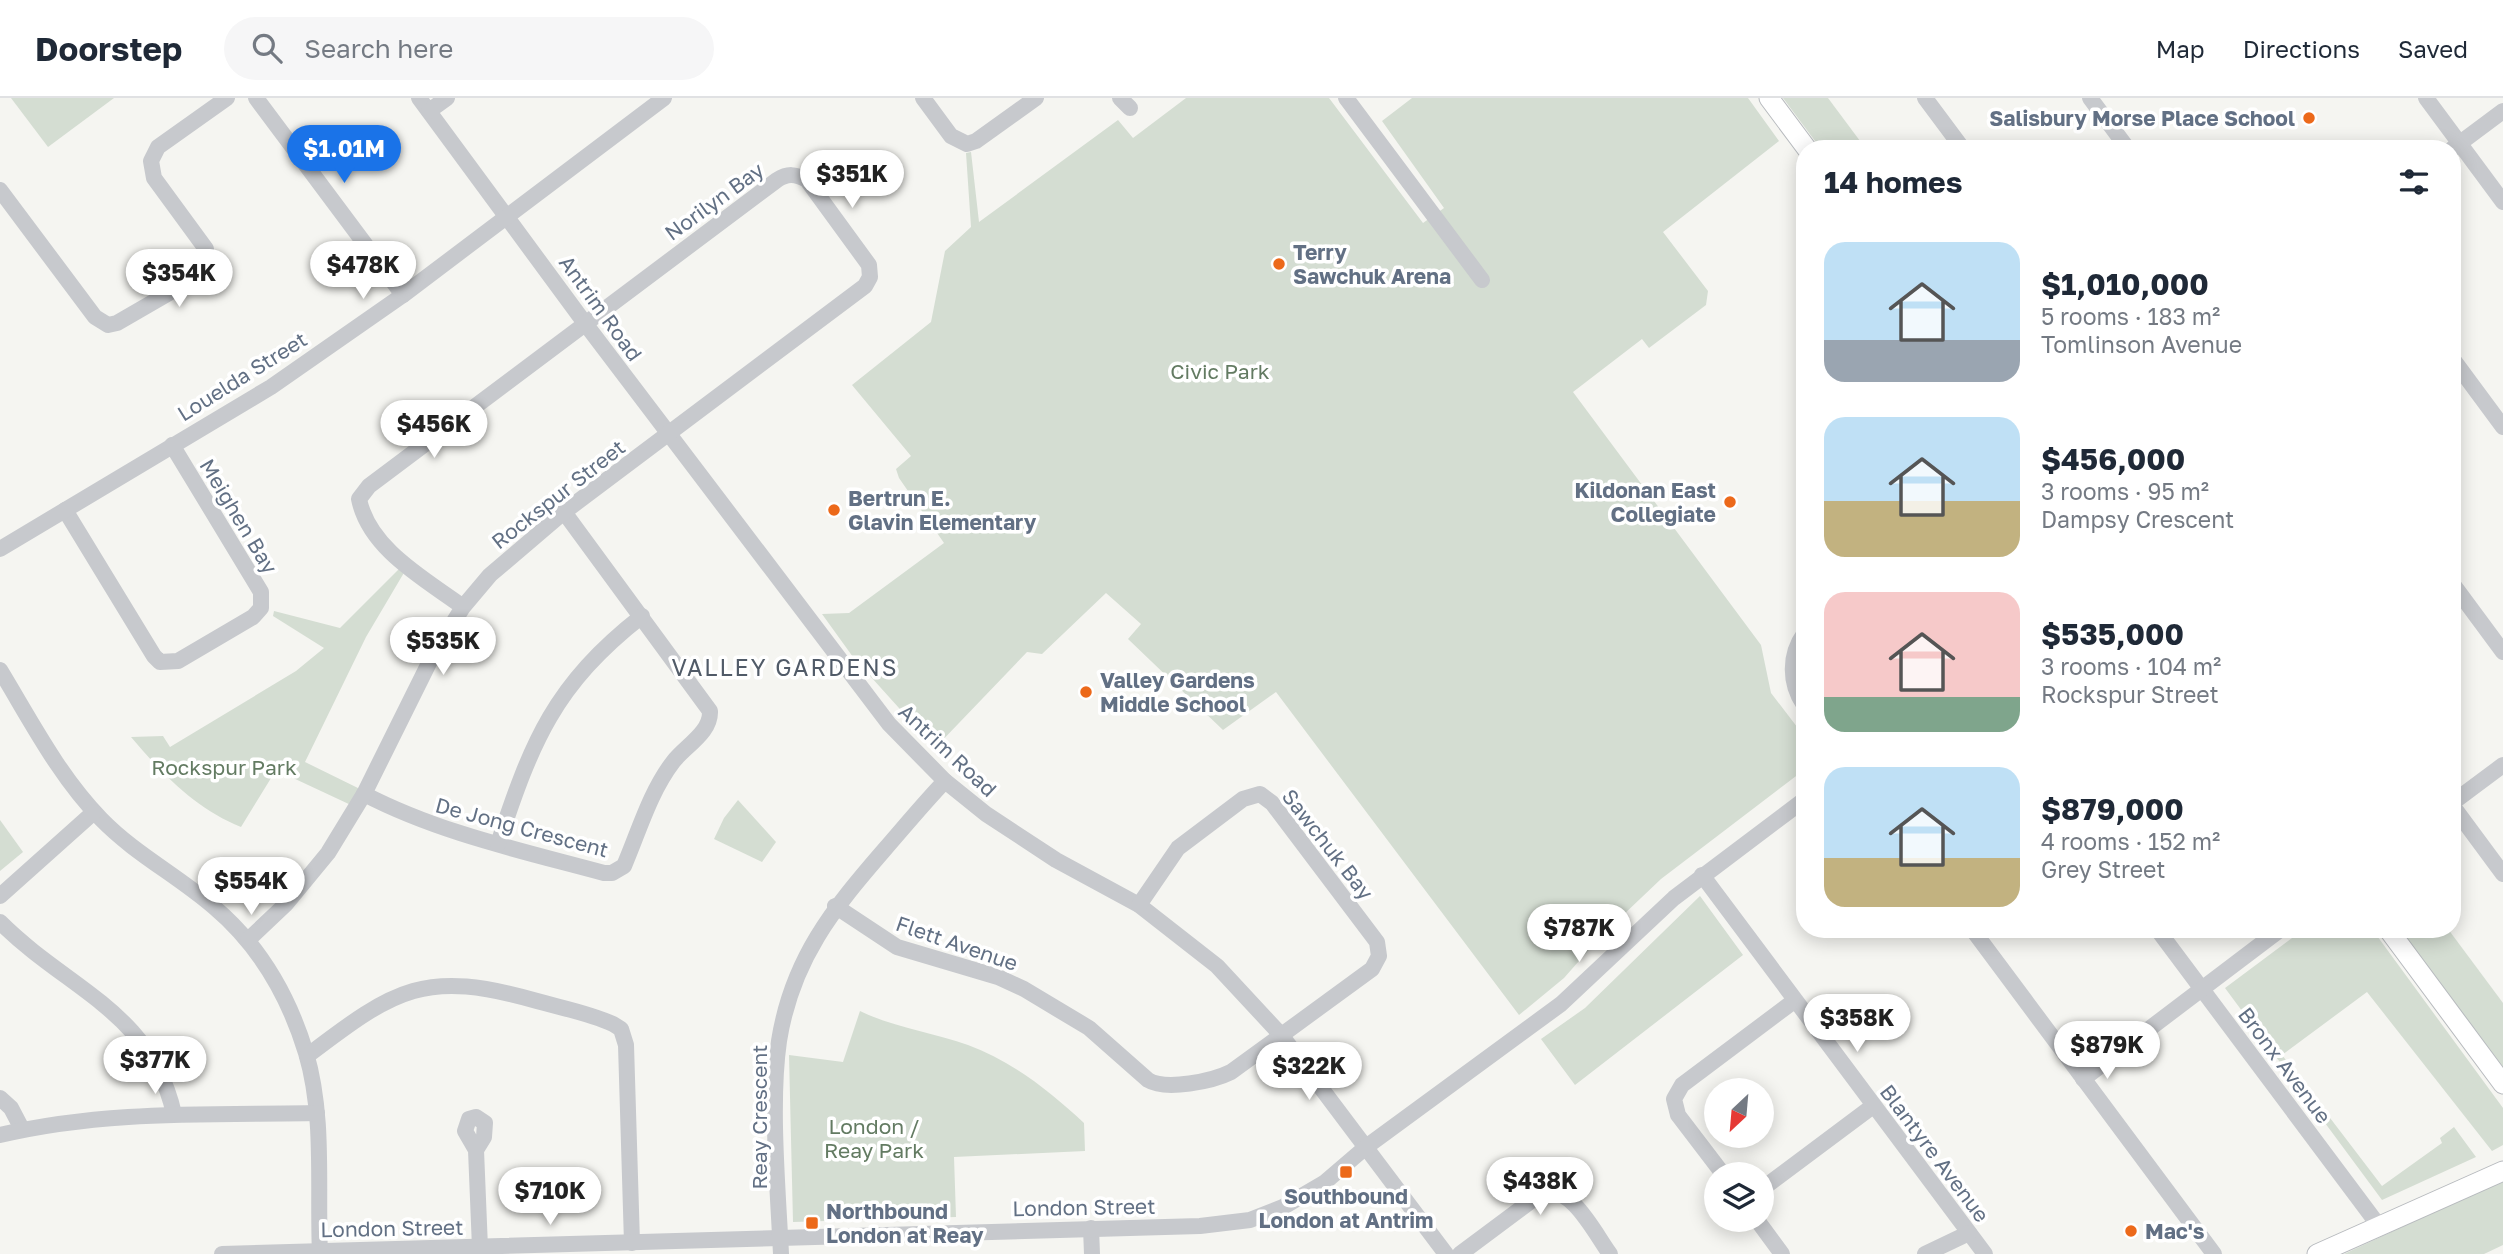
<!DOCTYPE html>
<meta charset="utf-8">
<style>
:root{--surface:#fff;--page:#f6f6f7;--text:#1f2937;--muted:#747a83;--line:#e0e1e3;--accent:#1a73e8}
body{margin:0;font-family:"Golos Text",sans-serif;background:var(--page);color:var(--text);height:100vh;display:flex;flex-direction:column;font-size:26px;white-space:nowrap}
*{box-sizing:border-box;margin:0}
p{font-size:23px;color:var(--muted)}
.icon{flex:none;width:38px;height:38px;fill:none;stroke:currentColor;stroke-width:2;stroke-linecap:round;stroke-linejoin:round}
.map{position:relative;flex:1;overflow:hidden}
.sheet{position:absolute;left:1796px;top:42px;width:665px;height:798px;display:flex;flex-direction:column;background:var(--surface);border-radius:28px;box-shadow:0 4px 18px #0003}
.sheet>*{flex:none}
.needle{width:46px;rotate:206deg}
.tools{position:absolute;left:1704px;top:980px;display:grid;gap:14px}
.tools a{display:grid;place-items:center;width:70px;height:70px;border-radius:50%;background:var(--surface);box-shadow:0 4px 18px #0003;font-size:35px}
.price{position:absolute;translate:-50% -60px;padding:0 16px;border-radius:24px;background:#fff;color:#222;font-size:23px;line-height:46px;filter:drop-shadow(0 2px 4px #0008)}
.price::after{content:'';position:absolute;left:50%;top:42px;width:21px;height:16px;margin-left:-10px;background:inherit;clip-path:polygon(0 0,100% 0,50% 100%)}
.price.active{background:var(--accent);color:#fff}
ul{padding:0;list-style:none}
li{display:flex;align-items:center;gap:21px;height:175px;padding:0 28px}
li span{display:grid;place-items:center;flex:none;width:196px;height:140px;border-radius:21px;color:#555}
li>.icon{margin-inline-start:auto}
span .icon{width:84px;height:84px;fill:#fffc;stroke-width:1}
li b{font-size:30px}
h2{display:flex;justify-content:space-between;align-items:center;height:84px;padding:0 28px;font-size:30px}
header{display:flex;align-items:center;gap:42px;box-sizing:border-box;height:98px;padding:0 35px;background:var(--surface);border-bottom:2px solid var(--line)}
header strong{font-size:33px}
nav{display:flex;gap:38px;margin-inline-start:auto;font-size:24px}
.search{width:490px;height:63px;background:var(--page);display:flex;align-items:center;gap:18px;box-sizing:border-box;padding:0 24px;border-radius:38px;color:var(--muted);font-size:26px}
.map>svg:first-child{display:block}
.green{fill:#d4ddd2}
.lines{fill:none;stroke-linecap:round;stroke-linejoin:round}
.major-casing{stroke:#b7babe;stroke-width:21}
.minor{stroke:#c7c9cd;stroke-width:16}
.major{stroke:#fff;stroke-width:19}
.poi-dot{fill:#ec691a;stroke:#fff;stroke-width:2.5}
.labels{text-anchor:middle;dominant-baseline:central;stroke-width:7;stroke-linejoin:round;paint-order:stroke}
.poi-label{font-size:21px;font-weight:bold;fill:#627084;stroke:#fff;text-anchor:start}
.street-label{font-size:21px;fill:#627084;stroke:#fff}
.park-label{font-size:21px;fill:#637b62;stroke:#fff}
.neighbourhood-label{font-size:23px;letter-spacing:2px;fill:#515b68;stroke:#fff}
</style>
<header>
<strong>Doorstep</strong>
<div class="search"><svg class="icon" aria-label="search" viewBox="0 0 24 24"><circle cx="10" cy="10" r="6"/><path d="M15 15l6 6"/></svg>Search here</div>
<nav><a>Map</a><a>Directions</a><a>Saved</a></nav>
</header>
<div class="map">
<svg width="2503" height="1156" viewBox="0 0 2503 1156">
<rect width="100%" height="100%" fill="#f5f5f1"/>
<g class="green">
<polygon points="11,0 114,0 48,49"/>
<polygon points="1186,0 1329,0 1423,125 1444,110 1382,23 1412,0 1748,0 1779,43 1663,134 1708,193 1706,207 1649,250 1642,241 1573,294 1761,547 1771,595 1804,638 1804,672 1661,781 1601,838 1564,880 1519,917 1276,594 1223,632 1128,541 1141,526 1106,495 1042,556 1027,554 935,650 853,559 822,516 849,515 944,445 899,380 896,371 911,358 852,287 931,224 945,153 971,129 966,55 971,54 979,124 1118,22 1133,40"/>
<polygon points="1783,0 1828,0 1866,51 1821,51"/>
<path d="M400,470l5,3 -39,66 -61,125 57,28 -9,16 -77,-36 -35,57c-45,-18 -80,-54 -110,-90l32,-1 7,11 126,-76 28,-23 -51,-32 1,-5 66,17z"/>
<polygon points="738,702 776,744 762,764 714,741 724,720"/>
<polygon points="0,722 23,754 0,773"/>
<polygon points="1700,798 1743,857 1575,987 1541,941 1585,910"/>
<polygon points="2304,831 2372,831 2503,1010 2503,1047 2492,1053 2367,894 2282,957 2382,1088 2442,1045 2440,1040 2454,1029 2476,1059 2382,1102 2225,890"/>
<polygon points="2397,831 2448,831 2503,905 2503,973"/>
<path d="M860,913c35,17 72,21 108,34 44,16 83,47 116,78l1,28 -131,6 2,60 -163,5 -4,-167 54,7z"/>
<polygon points="2503,1082 2503,1147 2484,1156 2344,1156"/>
</g>
<g class="lines">
<g class="major-casing">
<g id="major">
<polyline points="1769,0 1807,51"/>
<polyline points="2388,831 2503,986"/>
<polyline points="2317,1156 2503,1073"/>
</g>
</g>
<g class="minor">
<polyline points="256,0 403,197"/>
<polyline points="419,0 584,224 889,626 945,683 986,716 1056,762 1139,807 1217,868 1282,938 1446,1156"/>
<polyline points="923,0 951,38 967,46 976,43 1036,0"/>
<polyline points="1120,0 1130,10"/>
<polyline points="1346,0 1482,182"/>
<polyline points="1925,0 1963,51"/>
<polyline points="2090,0 2128,51"/>
<polyline points="2426,0 2503,104"/>
<polyline points="429,13 447,0"/>
<polyline points="2452,51 2503,13"/>
<polyline points="0,92 95,219 108,227 117,225 200,177 207,165 206,151 154,80 151,63 158,49 227,0"/>
<polyline points="2452,260 2503,329"/>
<polyline points="65,412 154,558 160,564 178,563 253,519 261,510 261,494 172,347"/>
<polyline points="0,451 271,289 403,197 664,0"/>
<polyline points="2452,485 2503,554"/>
<path d="M1804,536c-15,21 -15,49 0,71"/>
<path d="M0,572c31,51 59,106 101,149 34,35 76,56 113,88 45,38 75,90 92,146 19,64 11,135 14,201"/>
<path d="M364,696c75,39 159,57 240,79h8l12,-7c15,-35 26,-74 49,-104 12,-16 38,-29 37,-51l-146,-199"/>
<polyline points="2452,705 2503,667"/>
<polyline points="2452,707 2503,776"/>
<path d="M498,746c34,-103 56,-159 144,-228"/>
<polyline points="1702,777 1985,1156"/>
<polyline points="0,798 94,714"/>
<path d="M835,808l62,41 101,30 26,12 65,39 59,52c18,11 65,1 83,-8l141,-103 7,-13 -2,-14 -105,-139 -12,-9 -17,5 -65,49 -39,57"/>
<path d="M0,824c68,68 151,89 174,192"/>
<polyline points="1972,831 2214,1156"/>
<polyline points="2157,831 2379,1128"/>
<path d="M248,842l38,-36 42,-51 36,-59 69,-139 30,-48 27,-32 74,-63 301,-226 5,-9 -1,-12 -62,-85c-12,-6 -19,-7 -30,0l-408,306 -10,13c10,50 66,80 104,108"/>
<path d="M307,958c89,-68 118,-87 230,-55 25,7 52,12 76,23l8,5 5,16 6,198"/>
<polyline points="2083,981 2281,831"/>
<polyline points="0,1000 11,1010 22,1031"/>
<path d="M0,1037c105,-25 211,-20 317,-22"/>
<polyline points="476,1052 465,1033 469,1021 476,1019 485,1025 484,1039 476,1052 480,1150"/>
<polyline points="1723,1076 1678,1017 1674,1001 1682,987 1794,903"/>
<polyline points="1762,1091 1873,1008"/>
<polyline points="1757,1122 1782,1156"/>
<polyline points="1091,1130 1092,1156"/>
<polyline points="222,1156 1200,1128 1250,1122 1283,1109 1324,1085 1366,1049 1561,906 1674,800 1804,702"/>
<path d="M781,1156c-3,-64 -11,-151 -2,-213 13,-82 54,-132 106,-192 20,-23 39,-46 60,-68"/>
<path d="M1460,1156l83,-62c29,-7 52,42 67,62"/>
<polyline points="1925,1156 1969,1135"/>
</g>
<use href="#major" class="major"/>
</g>
<g class="poi-dot">
<circle cx="2309" cy="20" r="7"/>
<circle cx="1279" cy="166" r="7"/>
<circle cx="1730" cy="404" r="7"/>
<circle cx="834" cy="412" r="7"/>
<circle cx="1086" cy="594" r="7"/>
<rect x="1339" y="1067" width="14" height="14" rx="3.5"/>
<rect x="805" y="1118" width="14" height="14" rx="3.5"/>
<circle cx="2131" cy="1133" r="7"/>
</g>
<g class="labels">
<g class="poi-label">
<text x="2295" y="20" text-anchor="end">Salisbury Morse Place School</text>
<text x="1293" y="154">Terry<tspan x="1293" dy="24">Sawchuk Arena</tspan></text>
<text x="1716" y="392" text-anchor="end">Kildonan East<tspan x="1716" dy="24">Collegiate</tspan></text>
<text x="848" y="400">Bertrun E.<tspan x="848" dy="24">Glavin Elementary</tspan></text>
<text x="1100" y="582">Valley Gardens<tspan x="1100" dy="24">Middle School</tspan></text>
<text x="1346" y="1098" text-anchor="middle">Southbound<tspan x="1346" dy="24">London at Antrim</tspan></text>
<text x="826" y="1113">Northbound<tspan x="826" dy="24">London at Reay</tspan></text>
<text x="2145" y="1133">Mac's</text>
</g>
<g class="street-label">
<text transform="translate(714 103) rotate(-36)">Norilyn Bay</text>
<text transform="translate(601 210) rotate(54)">Antrim Road</text>
<text transform="translate(242 278) rotate(-32)">Louelda Street</text>
<text transform="translate(558 396) rotate(-38)">Rockspur Street</text>
<text transform="translate(239 418) rotate(59)">Meighen Bay</text>
<text transform="translate(948 652) rotate(43)">Antrim Road</text>
<text transform="translate(522 729) rotate(15)">De Jong Crescent</text>
<text transform="translate(1328 746) rotate(52)">Sawchuk Bay</text>
<text transform="translate(957 845) rotate(19)">Flett Avenue</text>
<text transform="translate(2285 967) rotate(53)">Bronx Avenue</text>
<text transform="translate(759 1019) rotate(-90)">Reay Crescent</text>
<text transform="translate(1935 1055) rotate(53)">Blantyre Avenue</text>
<text transform="translate(1084 1109) rotate(-1)">London Street</text>
<text transform="translate(392 1130) rotate(-1)">London Street</text>
</g>
<g class="park-label">
<text x="1220" y="273">Civic Park</text>
<text x="224" y="669">Rockspur Park</text>
<text x="874" y="1028">London /<tspan x="874" dy="24">Reay Park</tspan></text>
</g>
<g class="neighbourhood-label">
<text x="785" y="569">VALLEY GARDENS</text>
</g>
</g>
</svg>
<div class="tools">
<a><svg class="needle" viewBox="-14 -14 28 28"><path d="M0-13l5 13h-10z" fill="#e53935"/><path d="M0 13l5-13h-10z" fill="#747a83"/></svg></a>
<a><svg class="icon" aria-label="layers" viewBox="0 0 24 24"><path d="M12 4l9 5-9 5-9-5zM3 14l9 5 9-5"/></svg></a>
</div>
<b class="price active" style="left:344px;top:87px">$1.01M</b>
<b class="price" style="left:852px;top:112px">$351K</b>
<b class="price" style="left:363px;top:203px">$478K</b>
<b class="price" style="left:179px;top:211px">$354K</b>
<b class="price" style="left:434px;top:362px">$456K</b>
<b class="price" style="left:443px;top:579px">$535K</b>
<b class="price" style="left:251px;top:819px">$554K</b>
<b class="price" style="left:1579px;top:866px">$787K</b>
<b class="price" style="left:1857px;top:956px">$358K</b>
<b class="price" style="left:2107px;top:983px">$879K</b>
<b class="price" style="left:155px;top:998px">$377K</b>
<b class="price" style="left:1309px;top:1004px">$322K</b>
<b class="price" style="left:1540px;top:1119px">$438K</b>
<b class="price" style="left:550px;top:1129px">$710K</b>
<section class="sheet">
<h2>14 homes<svg class="icon" aria-label="filters" viewBox="0 0 24 24"><path d="M4 7h16M4 17h16"/><circle cx="9" cy="7" r="2"/><circle cx="15" cy="17" r="2"/></svg></h2>
<ul>
<li><span style="background:linear-gradient(#bfe0f5 70%,#9aa5b1 0)"><svg class="icon" aria-label="home" viewBox="0 0 24 24"><path d="M3 11l9-7 9 7M6 9v11h12V9"/></svg></span><div><b>$1,010,000</b><p>5 rooms · 183 m²</p><p>Tomlinson Avenue</p></div></li>
<li><span style="background:linear-gradient(#bfe0f5 60%,#c2b280 0)"><svg class="icon" aria-label="home" viewBox="0 0 24 24"><path d="M3 11l9-7 9 7M6 9v11h12V9"/></svg></span><div><b>$456,000</b><p>3 rooms · 95 m²</p><p>Dampsy Crescent</p></div></li>
<li><span style="background:linear-gradient(#f6c9c9 75%,#7fa58c 0)"><svg class="icon" aria-label="home" viewBox="0 0 24 24"><path d="M3 11l9-7 9 7M6 9v11h12V9"/></svg></span><div><b>$535,000</b><p>3 rooms · 104 m²</p><p>Rockspur Street</p></div></li>
<li><span style="background:linear-gradient(#bfe0f5 65%,#c2b280 0)"><svg class="icon" aria-label="home" viewBox="0 0 24 24"><path d="M3 11l9-7 9 7M6 9v11h12V9"/></svg></span><div><b>$879,000</b><p>4 rooms · 152 m²</p><p>Grey Street</p></div></li>
</ul>
</section>
</div>
